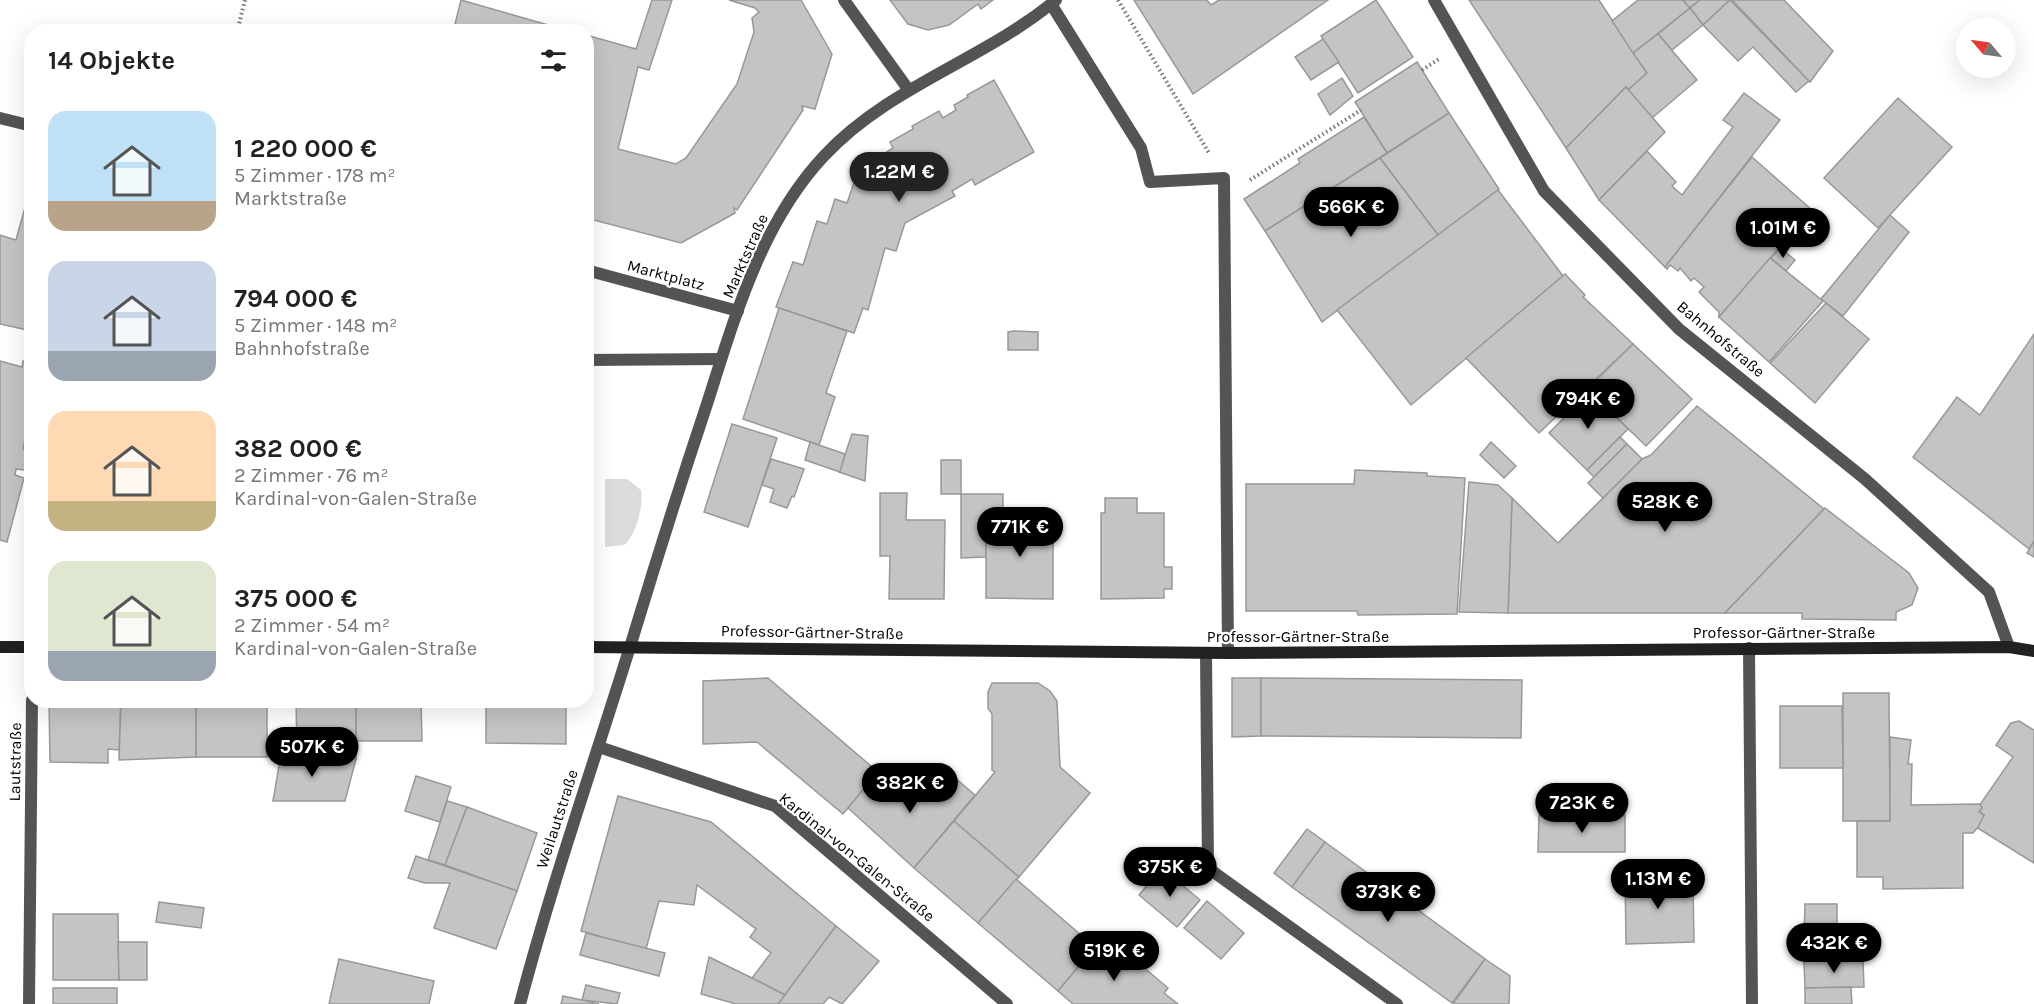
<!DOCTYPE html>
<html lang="de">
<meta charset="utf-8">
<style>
:root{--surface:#fff;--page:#f2f2f2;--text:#222;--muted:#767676;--accent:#000}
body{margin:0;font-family:Karla,sans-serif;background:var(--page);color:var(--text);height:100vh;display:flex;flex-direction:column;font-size:22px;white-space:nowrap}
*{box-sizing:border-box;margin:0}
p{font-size:20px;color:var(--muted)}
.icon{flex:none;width:33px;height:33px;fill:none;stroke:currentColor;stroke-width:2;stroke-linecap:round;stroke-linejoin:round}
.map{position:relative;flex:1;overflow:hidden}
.panel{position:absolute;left:24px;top:24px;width:570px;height:684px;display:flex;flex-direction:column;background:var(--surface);border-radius:24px;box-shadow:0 6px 24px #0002}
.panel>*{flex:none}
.needle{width:39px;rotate:299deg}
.buttons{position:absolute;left:1956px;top:18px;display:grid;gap:12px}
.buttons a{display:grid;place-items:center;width:60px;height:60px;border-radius:50%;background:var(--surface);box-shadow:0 6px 24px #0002;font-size:30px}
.price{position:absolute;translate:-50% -51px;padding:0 14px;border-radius:21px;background:var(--accent);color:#fff;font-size:20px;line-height:39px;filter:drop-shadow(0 2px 3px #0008)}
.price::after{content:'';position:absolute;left:50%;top:36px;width:18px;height:14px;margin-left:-9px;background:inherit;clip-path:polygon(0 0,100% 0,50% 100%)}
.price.current{background:#222;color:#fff}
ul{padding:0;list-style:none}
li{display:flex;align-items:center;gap:18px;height:150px;padding:0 24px}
li span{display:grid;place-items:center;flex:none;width:168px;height:120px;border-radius:18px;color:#555}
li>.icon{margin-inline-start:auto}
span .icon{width:72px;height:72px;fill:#fffc;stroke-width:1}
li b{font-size:26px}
h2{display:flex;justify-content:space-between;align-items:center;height:72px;padding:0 24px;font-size:26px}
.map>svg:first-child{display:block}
.green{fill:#dbdbdb}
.building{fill:#c4c4c4;stroke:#989898;stroke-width:1.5}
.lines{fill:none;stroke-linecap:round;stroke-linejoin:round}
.path{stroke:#767676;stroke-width:4;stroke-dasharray:1.5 3;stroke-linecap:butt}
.lane{stroke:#545454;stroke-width:12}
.street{stroke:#545454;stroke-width:12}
.secondary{stroke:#212121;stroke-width:12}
.labels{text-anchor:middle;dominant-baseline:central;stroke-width:4.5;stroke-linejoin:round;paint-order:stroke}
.street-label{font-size:16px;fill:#000;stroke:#fff}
</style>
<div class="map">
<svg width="2034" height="1004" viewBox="0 0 2034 1004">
<rect width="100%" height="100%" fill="#fff"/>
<path class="green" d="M605,479h22l14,11c3,14 -5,46 -17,55l-19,2z"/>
<g class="building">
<polygon points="461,0 573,32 453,32"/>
<polygon points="652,0 672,0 649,70 638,67 618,149 676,164 686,158 737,84 754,32 752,18 759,12 755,8 729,0 801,0 832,54 815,109 802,106 803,110 737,210 734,208 735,213 681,243 586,218 586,35 636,49"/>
<polygon points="890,0 993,0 981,9 978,4 949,25 928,30 908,24"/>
<polygon points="1134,0 1207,0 1211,5 1219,0 1328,0 1193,94"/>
<polygon points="1376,0 1413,57 1358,93 1321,36"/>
<polygon points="1469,0 1599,0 1647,73 1628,90 1626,87 1566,148"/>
<polygon points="1638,0 1683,0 1690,8 1633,53 1612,21"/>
<polygon points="1683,0 1700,0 1690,8"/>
<polygon points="1700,0 1730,0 1703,25 1690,8"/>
<polygon points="1730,0 1809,81 1796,92 1753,47 1738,61 1703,25"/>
<polygon points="1732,0 1784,0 1833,51 1810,82"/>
<polygon points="1690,8 1703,25 1672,50 1658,34"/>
<polygon points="1658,34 1697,80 1652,118 1628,90 1647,73 1633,53"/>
<polygon points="1323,39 1339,62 1311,80 1295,57"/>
<polygon points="1417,62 1449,113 1387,153 1355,102"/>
<polygon points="1342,78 1353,96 1330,115 1318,94"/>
<polygon points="994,80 1034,152 975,185 972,179 952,191 955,196 905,223 896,251 885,248 868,310 863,308 854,333 776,307 793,262 803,265 817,221 827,224 835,199 847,203 858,171 893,148 890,142 913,129 912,126 939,111 943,118 956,110 954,105 968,97 967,95"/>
<polygon points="1626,87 1665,132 1599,200 1566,148"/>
<polygon points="1744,93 1780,120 1665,267 1599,200 1647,151 1676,182 1672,186 1682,195 1733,127 1723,120"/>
<polygon points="1898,98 1952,147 1878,228 1824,178"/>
<polygon points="1449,113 1499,189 1438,235 1380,158"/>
<polygon points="1364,117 1387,153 1265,231 1244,199 1300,163 1298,159"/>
<polygon points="1752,157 1812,210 1719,317 1719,312 1699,292 1704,287 1694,278 1691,281 1680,268 1678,271 1670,265 1667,269 1665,267"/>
<polygon points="1380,158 1438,235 1322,322 1265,231"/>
<polygon points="1498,190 1563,276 1411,405 1337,310"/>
<polygon points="29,193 32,194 32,331 0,324 0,235 16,240"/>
<polygon points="1890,215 1909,232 1843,316 1821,299"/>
<polygon points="1780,248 1795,260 1786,271 1771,258"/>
<polygon points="1770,258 1823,301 1769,362 1719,317"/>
<polygon points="1565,274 1585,295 1583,297 1633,344 1539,433 1466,358"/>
<polygon points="1826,303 1869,339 1815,403 1770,363"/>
<polygon points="779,308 847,331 826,393 835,397 819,445 743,419"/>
<polygon points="1014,331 1038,332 1038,350 1008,350 1008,332"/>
<polygon points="2034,334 2034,541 2029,549 1913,457 1957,397 1980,415"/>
<polygon points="1633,344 1692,399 1646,446 1587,389"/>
<polygon points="0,361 22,367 23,361 32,364 32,411 23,448 30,458 24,470 16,469 15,475 24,478 7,542 0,540"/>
<polygon points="1587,389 1628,429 1587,470 1549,433 1580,402 1577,399"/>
<polygon points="1697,406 1824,509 1725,613 1508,613 1512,498 1558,543 1642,459 1651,455"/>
<polygon points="732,424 777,438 748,527 704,512"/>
<polygon points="852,434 868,436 865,481 839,472"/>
<polygon points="1620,437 1627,444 1594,477 1587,470"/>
<polygon points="810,442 845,454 840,472 805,460"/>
<polygon points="1491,442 1516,466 1504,478 1480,455"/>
<polygon points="1627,444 1642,459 1603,498 1588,483"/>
<polygon points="771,459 804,469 794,497 792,496 787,508 770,502 774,489 762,485"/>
<rect x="941" y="460" width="20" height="34"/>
<polygon points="1355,470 1427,473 1427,476 1465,478 1457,614 1358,615 1357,611 1246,611 1246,484 1354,484"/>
<polygon points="1469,482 1498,485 1512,498 1508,613 1459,612"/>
<polygon points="880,493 907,493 906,520 945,520 944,599 889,599 890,556 880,556"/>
<polygon points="961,494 1003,494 1003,517 986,518 986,557 961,558"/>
<polygon points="1105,498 1137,498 1137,513 1164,513 1164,567 1172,567 1172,589 1164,589 1164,598 1101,599 1101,513 1105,513"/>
<polygon points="1825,508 1909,573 1918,588 1912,605 1896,612 1896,620 1802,619 1802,613 1725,613"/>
<polygon points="986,518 1053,518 1053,599 986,598"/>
<polygon points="2034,541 2034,557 2027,553"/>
<polygon points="768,678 878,772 843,814 757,742 703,744 703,681"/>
<polygon points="1232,678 1261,678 1261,736 1232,737"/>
<polygon points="1261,678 1522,680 1521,738 1261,736"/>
<polygon points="992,683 1038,683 1050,691 1057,701 1060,767 1090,793 1019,877 954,821 995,772 992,770 992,714 988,708 988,692"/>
<polygon points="1843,693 1889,693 1890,821 1843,821"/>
<polygon points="49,700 121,700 119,750 108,749 108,763 50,762"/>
<polygon points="121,700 196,700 196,757 119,760"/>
<rect x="196" y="700" width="71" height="57"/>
<polygon points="296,700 356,700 356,759 297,755"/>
<polygon points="356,700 421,700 422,741 356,741"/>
<polygon points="486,700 566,700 566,744 486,743"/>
<polygon points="1780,706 1842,706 1843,768 1780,768"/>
<polygon points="2019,721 2034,730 2034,863 1976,827 1984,815 1979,812 1982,808 1979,806 2013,757 1996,745 2011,723"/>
<polygon points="1890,737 1911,740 1908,764 1912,764 1911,805 1980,804 1982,808 1979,812 1984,815 1978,827 1973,833 1963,833 1963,888 1883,889 1883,877 1857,877 1857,821 1890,821"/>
<polygon points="282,748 298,748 297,755 356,759 345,801 273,801"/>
<polygon points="878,772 901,792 916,774 939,795 954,777 975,795 914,868 848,808"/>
<polygon points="416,776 451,787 440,822 405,811"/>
<polygon points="618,796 711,822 836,926 785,995 752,978 771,953 750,937 756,929 697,885 694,905 659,901 646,949 581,931"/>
<polygon points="447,801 467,807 445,865 428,860"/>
<polygon points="467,807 537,833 517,891 445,865"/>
<polygon points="1539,815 1625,815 1625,852 1538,852"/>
<polygon points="954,821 1019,877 978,923 914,868"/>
<polygon points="1307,829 1325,842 1292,887 1274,873"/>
<polygon points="1325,842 1485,959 1452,1003 1292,887"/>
<polygon points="416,856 517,891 496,949 434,928 450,883 425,883 408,878"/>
<polygon points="1162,868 1200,900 1177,927 1139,895"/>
<polygon points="1673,873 1673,886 1693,885 1694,942 1626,944 1625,874"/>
<polygon points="1016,879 1095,947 1058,991 978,923"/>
<polygon points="1207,901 1244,933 1221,959 1184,928"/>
<polygon points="159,902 204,908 201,928 156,922"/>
<polygon points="1805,904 1837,904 1837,937 1804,937"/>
<polygon points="53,914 118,914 119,980 53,980"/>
<polygon points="836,926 879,961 842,1004 829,997 823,1004 778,1004"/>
<polygon points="586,933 665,953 659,976 580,955"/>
<polygon points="118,942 147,942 147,980 119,980"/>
<polygon points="1095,947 1113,961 1122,949 1168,988 1164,993 1178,1004 1073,1004 1058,991"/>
<polygon points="709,957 752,978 785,995 778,1004 736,1004 701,994"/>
<polygon points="339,959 434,981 429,1004 329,1004"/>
<polygon points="1485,959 1510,976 1509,1004 1453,1004"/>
<polygon points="1863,960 1864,987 1805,988 1804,961"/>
<polygon points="586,985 620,993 617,1004 582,1000"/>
<polygon points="1851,987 1852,1004 1805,1004 1805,988"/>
<rect x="53" y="988" width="64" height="16"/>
<polygon points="563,996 582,1000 599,1004 561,1004"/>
</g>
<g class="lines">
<g class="path">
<polyline points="1118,0 1209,153"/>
<polyline points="237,32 245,0"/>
<polyline points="1422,70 1439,59"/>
<polyline points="1250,180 1361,110"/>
</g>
<g class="lane">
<polyline points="1051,4 1141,148 1150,182 1224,178 1228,653"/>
<polyline points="586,360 721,359"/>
<polyline points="1206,653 1208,868 1397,1004"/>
</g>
<g class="street">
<polyline points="844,0 908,89"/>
<polyline points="1434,0 1544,191 1679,329 1865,479 1989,592 2009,647"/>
<polyline points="0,118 32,126"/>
<polyline points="586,270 738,311"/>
<polyline points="1749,648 1752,1004"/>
<polyline points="599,747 775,806 1007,1004"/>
<polyline points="29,1004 32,700"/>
<path d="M520,1004c33,-125 76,-247 114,-370 23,-76 47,-152 72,-227 28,-87 54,-183 118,-251 65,-70 160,-96 232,-156"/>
</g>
<g class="secondary">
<polyline points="0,647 32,647"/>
<polyline points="586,647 1228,653 2009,647 2034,651"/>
</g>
</g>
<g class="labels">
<g class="street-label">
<text transform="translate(745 256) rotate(-66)">Marktstraße</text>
<text transform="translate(666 275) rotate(15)">Marktplatz</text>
<text transform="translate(1721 339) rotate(40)">Bahnhofstraße</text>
<text transform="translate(812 632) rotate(1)">Professor-Gärtner-Straße</text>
<text x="1784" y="632">Professor-Gärtner-Straße</text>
<text x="1298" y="636">Professor-Gärtner-Straße</text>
<text transform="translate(15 762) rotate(-89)">Lautstraße</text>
<text transform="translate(557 819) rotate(-72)">Weilautstraße</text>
<text transform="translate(857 857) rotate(39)">Kardinal-von-Galen-Straße</text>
</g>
</g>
</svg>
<div class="buttons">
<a><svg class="needle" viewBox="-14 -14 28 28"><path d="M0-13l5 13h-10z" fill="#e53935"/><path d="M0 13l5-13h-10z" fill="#767676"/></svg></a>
</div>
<b class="price current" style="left:899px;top:203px">1.22M €</b>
<b class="price" style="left:1351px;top:238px">566K €</b>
<b class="price" style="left:1783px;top:259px">1.01M €</b>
<b class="price" style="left:1588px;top:430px">794K €</b>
<b class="price" style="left:1665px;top:533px">528K €</b>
<b class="price" style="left:1020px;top:558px">771K €</b>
<b class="price" style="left:312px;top:778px">507K €</b>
<b class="price" style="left:910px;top:814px">382K €</b>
<b class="price" style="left:1582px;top:834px">723K €</b>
<b class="price" style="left:1170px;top:898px">375K €</b>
<b class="price" style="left:1658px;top:910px">1.13M €</b>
<b class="price" style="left:1388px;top:923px">373K €</b>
<b class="price" style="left:1834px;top:974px">432K €</b>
<b class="price" style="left:1114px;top:982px">519K €</b>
<section class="panel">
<h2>14 Objekte<svg class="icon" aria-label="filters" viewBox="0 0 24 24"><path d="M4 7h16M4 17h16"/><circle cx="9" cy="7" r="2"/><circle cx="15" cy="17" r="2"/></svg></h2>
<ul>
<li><span style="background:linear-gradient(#bfe0f5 75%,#b9a48a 0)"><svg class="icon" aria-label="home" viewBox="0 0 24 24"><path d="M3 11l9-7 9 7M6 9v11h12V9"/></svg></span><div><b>1 220 000 €</b><p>5 Zimmer · 178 m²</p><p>Marktstraße</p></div></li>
<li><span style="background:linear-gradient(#c9d6e8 75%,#9aa5b1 0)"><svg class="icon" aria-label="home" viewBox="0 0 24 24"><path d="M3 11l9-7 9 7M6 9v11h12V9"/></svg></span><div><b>794 000 €</b><p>5 Zimmer · 148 m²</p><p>Bahnhofstraße</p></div></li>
<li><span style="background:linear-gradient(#ffd9b3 75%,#c2b280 0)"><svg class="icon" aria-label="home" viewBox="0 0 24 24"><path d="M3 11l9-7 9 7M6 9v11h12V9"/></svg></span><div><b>382 000 €</b><p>2 Zimmer · 76 m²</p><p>Kardinal-von-Galen-Straße</p></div></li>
<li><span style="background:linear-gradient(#dfe7d0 75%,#9aa5b1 0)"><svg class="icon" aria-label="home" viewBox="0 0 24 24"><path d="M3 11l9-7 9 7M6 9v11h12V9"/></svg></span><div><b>375 000 €</b><p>2 Zimmer · 54 m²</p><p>Kardinal-von-Galen-Straße</p></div></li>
</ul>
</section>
</div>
